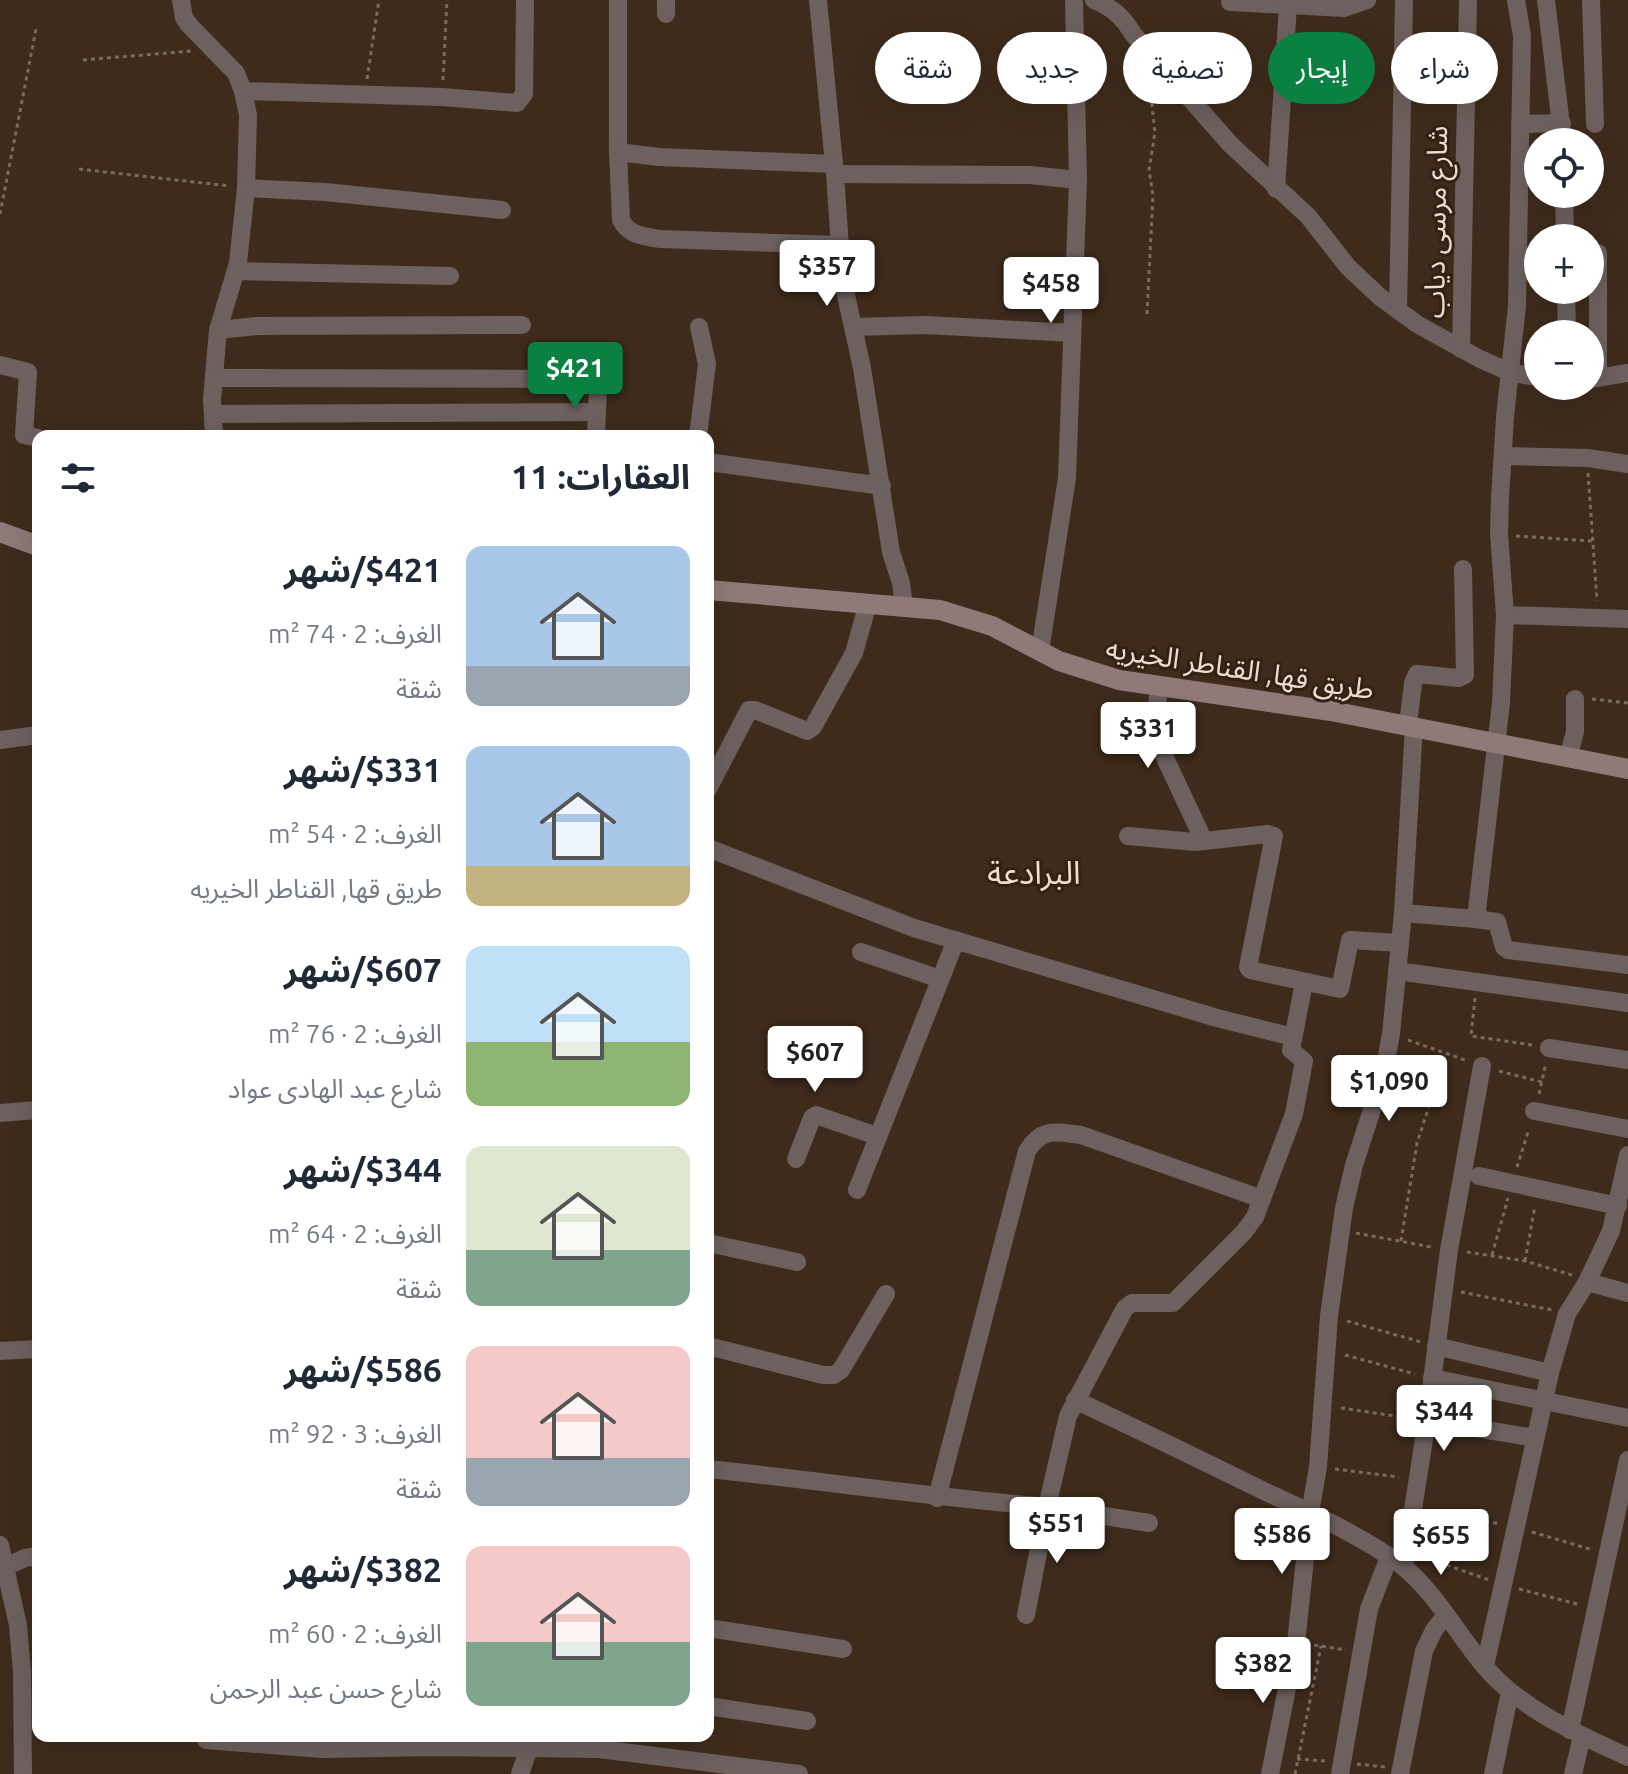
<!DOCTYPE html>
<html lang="ar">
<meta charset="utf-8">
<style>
:root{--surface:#fff;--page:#f2f2f3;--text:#1f2937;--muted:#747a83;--accent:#0b8043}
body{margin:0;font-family:Ubuntu,"Noto Sans Arabic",sans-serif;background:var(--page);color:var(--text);direction:rtl;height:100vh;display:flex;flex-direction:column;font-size:30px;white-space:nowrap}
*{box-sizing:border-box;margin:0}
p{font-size:26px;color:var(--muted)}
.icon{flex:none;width:44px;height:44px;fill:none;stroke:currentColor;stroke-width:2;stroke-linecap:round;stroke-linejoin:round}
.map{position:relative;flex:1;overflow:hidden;direction:ltr}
.details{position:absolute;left:32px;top:430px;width:682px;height:1312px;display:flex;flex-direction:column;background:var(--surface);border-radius:16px;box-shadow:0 8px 32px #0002;direction:rtl}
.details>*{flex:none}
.banner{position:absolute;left:738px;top:32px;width:760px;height:72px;direction:rtl;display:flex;gap:16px}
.tools{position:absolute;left:1524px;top:128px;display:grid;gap:16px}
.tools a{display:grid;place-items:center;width:80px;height:80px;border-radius:50%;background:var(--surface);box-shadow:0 8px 32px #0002;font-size:40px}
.price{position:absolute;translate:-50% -68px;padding:0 18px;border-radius:8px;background:#fff;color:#222;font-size:26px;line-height:52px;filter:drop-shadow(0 2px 4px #0008)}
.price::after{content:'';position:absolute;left:50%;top:48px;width:24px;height:18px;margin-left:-12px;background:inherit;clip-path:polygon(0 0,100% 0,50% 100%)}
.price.selected{background:var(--accent);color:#fff}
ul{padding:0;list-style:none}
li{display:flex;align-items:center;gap:24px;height:200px;padding:0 24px}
li span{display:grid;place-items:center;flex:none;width:224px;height:160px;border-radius:16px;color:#555}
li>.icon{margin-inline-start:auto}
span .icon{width:96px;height:96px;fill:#fffc;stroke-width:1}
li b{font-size:34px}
h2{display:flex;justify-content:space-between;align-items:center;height:96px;padding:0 24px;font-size:34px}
.pill{padding:0 28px;border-radius:36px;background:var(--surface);box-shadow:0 8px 32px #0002;font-size:28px;line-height:72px}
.pill.selected{background:var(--accent);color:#fff}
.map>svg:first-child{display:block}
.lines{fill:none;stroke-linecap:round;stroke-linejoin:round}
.path{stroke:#7b6b5d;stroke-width:3;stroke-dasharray:4 4;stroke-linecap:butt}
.street{stroke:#6d605f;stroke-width:18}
.secondary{stroke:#8f7a79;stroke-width:20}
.labels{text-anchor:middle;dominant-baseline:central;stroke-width:6;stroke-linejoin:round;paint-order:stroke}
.street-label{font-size:28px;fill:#eaddd3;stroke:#332111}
.quarter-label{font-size:32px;fill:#f6ddc9;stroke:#332111}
</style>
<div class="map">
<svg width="1628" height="1774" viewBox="0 0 1628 1774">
<rect width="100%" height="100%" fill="#3e2b1b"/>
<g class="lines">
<g class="path">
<polyline points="83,60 192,51"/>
<polyline points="367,79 379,0"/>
<polyline points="443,80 447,0"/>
<polyline points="79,169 230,186"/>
<polyline points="0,214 36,29"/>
<polyline points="1147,314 1153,195 1149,170 1155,132 1152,107 1153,84"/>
<polyline points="1588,473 1597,601"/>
<polyline points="1516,536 1592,541"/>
<polyline points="1592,699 1628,703"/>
<polyline points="1475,998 1471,1036 1532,1045"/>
<polyline points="1408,1040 1465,1060"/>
<polyline points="1499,1071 1542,1082"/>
<polyline points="1539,1094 1546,1063"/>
<polyline points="1517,1167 1529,1129"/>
<polyline points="1356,1233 1431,1247"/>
<polyline points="1401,1241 1417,1143 1437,1082 1403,1067"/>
<polyline points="1467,1252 1525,1261 1572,1275"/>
<polyline points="1492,1255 1508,1198"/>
<polyline points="1525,1261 1535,1206"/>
<polyline points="1461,1292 1552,1310"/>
<polyline points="1347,1321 1421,1342"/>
<polyline points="1345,1355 1415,1374"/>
<polyline points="1341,1408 1409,1418"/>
<polyline points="1335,1469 1399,1477"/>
<polyline points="1430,1512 1501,1524"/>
<polyline points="1532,1532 1593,1550"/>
<polyline points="1424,1557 1489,1580"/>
<polyline points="1519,1589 1581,1605"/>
<polyline points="1314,1645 1346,1650"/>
<polyline points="1297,1759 1325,1761"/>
<polyline points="1357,1764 1385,1767"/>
<polyline points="1295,1774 1321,1646"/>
</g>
<g class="street">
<polyline points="181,0 184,18 190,26 236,73 243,91 248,115 246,188 238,263 218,330 212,399 214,436"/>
<path d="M618,0v152l3,68c8,16 23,16 39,19l179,6"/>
<polyline points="666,0 666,14"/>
<polyline points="818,0 835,174 842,277 862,368 891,552 901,583 904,606"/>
<path d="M1094,0c19,8 29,17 39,34l98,111 77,71 40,51 32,30 37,27 63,35 32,14 26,4"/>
<polyline points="1546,0 1563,142"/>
<polyline points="1591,0 1595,124"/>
<polyline points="1230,2 1344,8 1367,0"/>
<polyline points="243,91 442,97 517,103 524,94 525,0"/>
<polyline points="1520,124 1562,123"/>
<polyline points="618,152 659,157 834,164"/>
<polyline points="835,174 1030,175 1078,180"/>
<polyline points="246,188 325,192 502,210"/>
<polyline points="1276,189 1288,6"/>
<polyline points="1564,194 1565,238"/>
<polyline points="237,271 450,276"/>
<polyline points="1566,290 1567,334"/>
<polyline points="1398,309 1404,0"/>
<polyline points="853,327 926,325 1072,333"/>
<polyline points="218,330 257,326 522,325"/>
<polyline points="1461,349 1468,0"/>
<polyline points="0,365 28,372 24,435 38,438"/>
<polyline points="214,378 592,379 598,386 596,436"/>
<polyline points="1598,378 1598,253"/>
<polyline points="1590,379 1628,373"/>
<polyline points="213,414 596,412"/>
<polyline points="698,436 707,364 699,327"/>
<polyline points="1503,456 1588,458 1628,464"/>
<polyline points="708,462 882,486"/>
<polyline points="1505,615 1628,619"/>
<polyline points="1040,651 1067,478 1078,180 1074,0"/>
<polyline points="1159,686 1156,715 1159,745 1204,841"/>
<polyline points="1408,725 1413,683 1417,674 1459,678 1465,675 1463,569"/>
<polyline points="0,740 38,735"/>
<polyline points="1568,758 1575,732 1575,699"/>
<polyline points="708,789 749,710 755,710 807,731 813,727 854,653 868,603"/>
<polyline points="1128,836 1195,842 1268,834 1274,836 1248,967 1250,970 1340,989 1350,940 1400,943"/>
<polyline points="708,848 914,928 1217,1018 1293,1037"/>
<polyline points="1403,913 1476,919 1501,703 1505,615 1499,534 1500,498 1505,417 1517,306 1522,36 1516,0"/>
<polyline points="1476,919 1497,922 1504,947 1508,950 1628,965"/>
<polyline points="861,952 940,979"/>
<polyline points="1397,971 1628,1003"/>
<polyline points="1549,1048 1628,1060"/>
<polyline points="1534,1111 1628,1129"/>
<polyline points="0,1113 38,1110"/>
<polyline points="796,1159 812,1118 816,1115 877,1136"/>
<polyline points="1479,1176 1618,1206"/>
<polyline points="857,1190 956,940"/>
<polyline points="708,1243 797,1262"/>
<polyline points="1587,1282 1628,1293"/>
<polyline points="708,1346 823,1375 834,1375 841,1370 886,1294"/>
<polyline points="1436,1346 1550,1373"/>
<polyline points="0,1351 38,1349"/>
<polyline points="1432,1378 1628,1418"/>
<path d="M1075,1400c64,30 128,61 191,92 45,21 94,43 134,72 35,27 57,70 85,103 37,43 93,67 143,90"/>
<polyline points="1427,1420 1535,1438"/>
<path d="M708,1469c113,12 225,28 339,38l21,-91 57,-108 7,-5h41l71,-71 11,-15 39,-103 10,-53 -13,-11 13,-68"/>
<path d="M937,1498l90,-347c15,-24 29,-19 54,-16l181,64"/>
<polyline points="0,1545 18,1625 22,1672 23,1774"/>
<polyline points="1404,1567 1427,1420 1449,1250 1482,1066"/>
<polyline points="0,1569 25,1558 38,1556"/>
<polyline points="1026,1615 1047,1507 1149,1523"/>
<polyline points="708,1628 843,1649"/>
<polyline points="1485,1666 1550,1373 1567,1314 1587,1282 1611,1231 1628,1155"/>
<polyline points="708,1706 807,1721"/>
<polyline points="1570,1730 1628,1460"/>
<polyline points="206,1740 322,1749 438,1747 599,1749 799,1774"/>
<polyline points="520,1774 532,1739"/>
<polyline points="1270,1774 1296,1643 1310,1513 1318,1467 1329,1316 1344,1208 1354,1165 1383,1076 1391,1034 1403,913 1414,726"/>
<polyline points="1340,1774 1369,1609 1389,1557"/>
<polyline points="1400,1774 1424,1651 1434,1630 1446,1615"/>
<polyline points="1493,1774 1510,1692"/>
<polyline points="1573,1774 1582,1736"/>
</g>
<g class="secondary">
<polyline points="0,532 38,546"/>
<polyline points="708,590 940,610 992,626 1059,661 1119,680 1331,711 1628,769"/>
</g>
</g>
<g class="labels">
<g class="street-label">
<text transform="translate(1435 222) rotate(-89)">شارع مرسى دياب</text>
<text transform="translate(1240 668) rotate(9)">طريق قها, القناطر الخيريه</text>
</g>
<g class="quarter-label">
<text x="1034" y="872">البرادعة</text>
</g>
</g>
</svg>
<div class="tools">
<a><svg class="icon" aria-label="locate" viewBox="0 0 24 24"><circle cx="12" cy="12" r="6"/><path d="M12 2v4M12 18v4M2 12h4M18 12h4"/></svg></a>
<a>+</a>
<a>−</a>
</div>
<b class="price" style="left:827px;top:308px">$357</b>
<b class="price" style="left:1051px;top:325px">$458</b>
<b class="price selected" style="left:575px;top:410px">$421</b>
<b class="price" style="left:1148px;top:770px">$331</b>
<b class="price" style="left:815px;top:1094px">$607</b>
<b class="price" style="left:1389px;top:1123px">$1,090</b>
<b class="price" style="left:1444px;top:1453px">$344</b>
<b class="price" style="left:1057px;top:1565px">$551</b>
<b class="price" style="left:1282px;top:1576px">$586</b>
<b class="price" style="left:1441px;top:1577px">$655</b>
<b class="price" style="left:1263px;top:1705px">$382</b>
<div class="banner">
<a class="pill">شراء</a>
<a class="pill selected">إيجار</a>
<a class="pill">تصفية</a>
<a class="pill">جديد</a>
<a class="pill">شقة</a>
</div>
<section class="details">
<h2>العقارات: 11<svg class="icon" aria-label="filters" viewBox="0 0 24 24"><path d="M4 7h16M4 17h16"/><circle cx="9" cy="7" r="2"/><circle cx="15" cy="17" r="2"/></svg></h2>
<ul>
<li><span style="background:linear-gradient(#a9c7e8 75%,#9aa5b1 0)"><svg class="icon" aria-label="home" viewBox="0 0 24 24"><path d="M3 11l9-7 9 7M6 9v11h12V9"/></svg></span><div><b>$421/شهر</b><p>الغرف: 2 · 74 m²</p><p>شقة</p></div></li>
<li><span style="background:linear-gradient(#a9c7e8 75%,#c2b280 0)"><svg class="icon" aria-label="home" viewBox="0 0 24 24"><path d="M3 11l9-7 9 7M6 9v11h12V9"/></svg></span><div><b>$331/شهر</b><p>الغرف: 2 · 54 m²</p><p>طريق قها, القناطر الخيريه</p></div></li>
<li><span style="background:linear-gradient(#bfe0f5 60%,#8fb573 0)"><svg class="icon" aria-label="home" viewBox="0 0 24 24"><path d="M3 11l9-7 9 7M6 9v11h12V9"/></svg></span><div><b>$607/شهر</b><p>الغرف: 2 · 76 m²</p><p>شارع عبد الهادى عواد</p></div></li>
<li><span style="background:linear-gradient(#dfe7d0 65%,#7fa58c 0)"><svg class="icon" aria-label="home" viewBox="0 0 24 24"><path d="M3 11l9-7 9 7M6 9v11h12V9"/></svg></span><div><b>$344/شهر</b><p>الغرف: 2 · 64 m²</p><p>شقة</p></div></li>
<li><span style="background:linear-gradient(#f6c9c9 70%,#9aa5b1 0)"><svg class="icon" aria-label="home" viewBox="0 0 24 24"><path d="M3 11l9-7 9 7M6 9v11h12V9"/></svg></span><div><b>$586/شهر</b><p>الغرف: 3 · 92 m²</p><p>شقة</p></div></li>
<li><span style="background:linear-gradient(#f6c9c9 60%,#7fa58c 0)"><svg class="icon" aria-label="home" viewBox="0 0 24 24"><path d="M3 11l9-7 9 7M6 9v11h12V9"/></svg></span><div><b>$382/شهر</b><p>الغرف: 2 · 60 m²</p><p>شارع حسن عبد الرحمن</p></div></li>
</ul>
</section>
</div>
